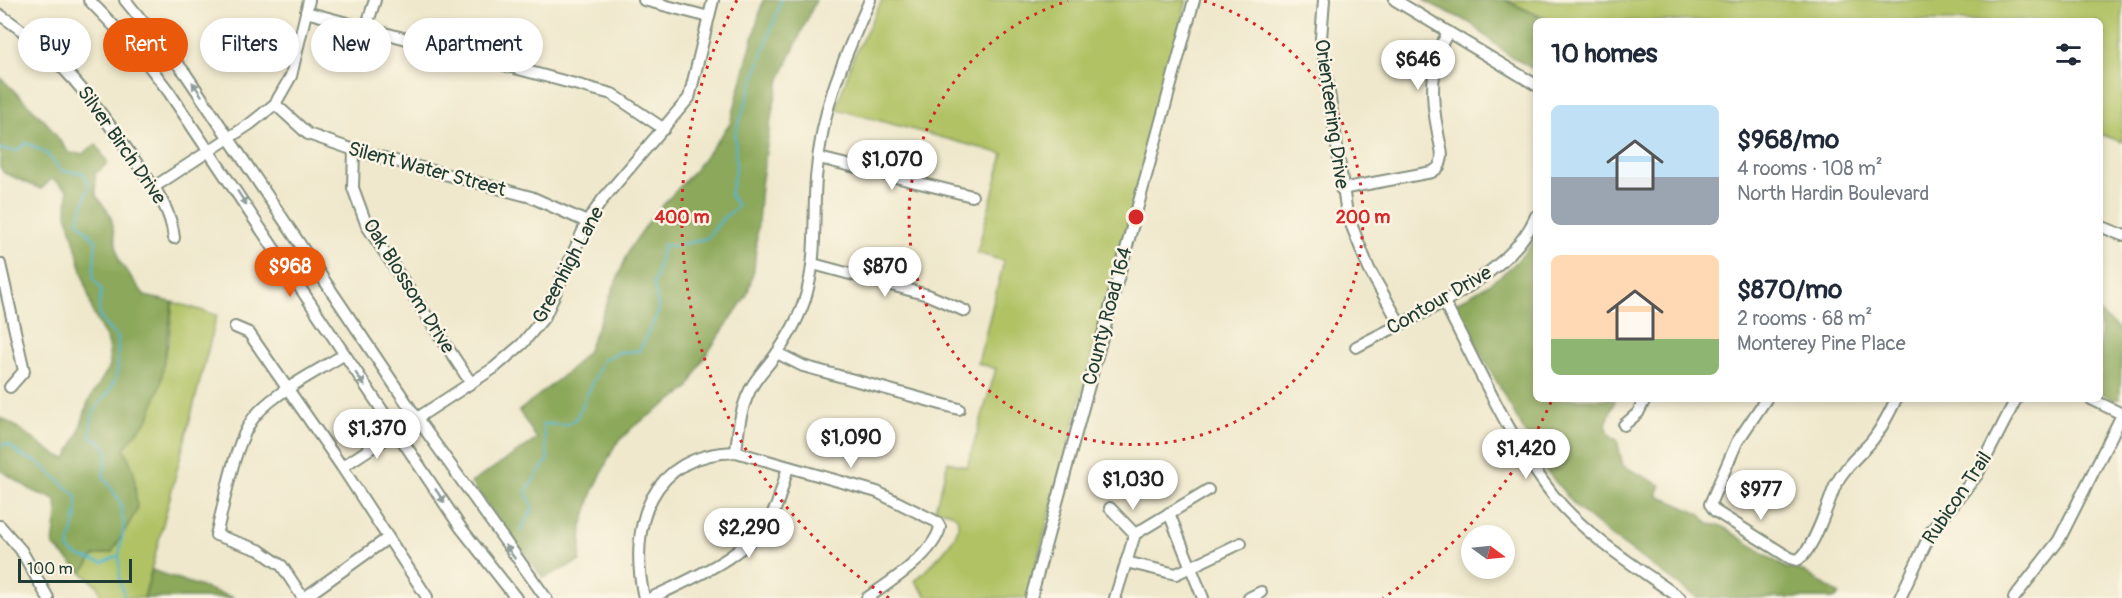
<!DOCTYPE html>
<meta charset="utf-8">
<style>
:root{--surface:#fff;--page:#f6f6f7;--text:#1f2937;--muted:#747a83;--accent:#ea580c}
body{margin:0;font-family:Pangolin,sans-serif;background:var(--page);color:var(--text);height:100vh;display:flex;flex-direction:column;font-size:22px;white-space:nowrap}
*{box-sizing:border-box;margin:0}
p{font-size:20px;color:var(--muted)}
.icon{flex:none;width:33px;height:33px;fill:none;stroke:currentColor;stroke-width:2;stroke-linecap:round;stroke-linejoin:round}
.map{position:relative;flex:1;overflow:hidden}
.panel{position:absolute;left:1533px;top:18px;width:570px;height:384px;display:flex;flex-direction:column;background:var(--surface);border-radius:9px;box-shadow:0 3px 9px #0003}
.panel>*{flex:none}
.hud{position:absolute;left:18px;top:18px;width:570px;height:54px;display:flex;gap:12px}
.needle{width:39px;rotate:105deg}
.controls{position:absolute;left:1461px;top:525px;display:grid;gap:12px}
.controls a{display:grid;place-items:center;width:54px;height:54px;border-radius:50%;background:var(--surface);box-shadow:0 3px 9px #0003;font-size:30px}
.scale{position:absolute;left:18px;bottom:15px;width:114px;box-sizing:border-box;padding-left:6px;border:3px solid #1f3d34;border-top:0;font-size:16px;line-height:21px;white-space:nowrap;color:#1f3d34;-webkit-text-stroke:4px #fcf5e5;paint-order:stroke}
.price{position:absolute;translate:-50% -51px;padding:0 14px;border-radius:21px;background:#fff;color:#222;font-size:20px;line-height:39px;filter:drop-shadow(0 2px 3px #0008)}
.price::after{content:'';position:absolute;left:50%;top:36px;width:18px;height:14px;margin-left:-9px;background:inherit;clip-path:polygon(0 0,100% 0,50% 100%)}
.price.current{background:var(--accent);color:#fff}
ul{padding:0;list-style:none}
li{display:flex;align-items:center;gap:18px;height:150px;padding:0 18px}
li span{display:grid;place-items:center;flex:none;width:168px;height:120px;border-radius:9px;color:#555}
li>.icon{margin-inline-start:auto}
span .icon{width:72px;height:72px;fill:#fffc;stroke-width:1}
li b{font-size:26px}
h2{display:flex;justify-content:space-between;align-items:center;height:72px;padding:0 18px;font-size:26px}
.chip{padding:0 21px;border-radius:27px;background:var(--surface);box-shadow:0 3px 9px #0003;font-size:21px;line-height:54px}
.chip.current{background:var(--accent);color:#fff}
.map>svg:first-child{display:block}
.green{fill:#b1c265;stroke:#68804c;stroke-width:1.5}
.forest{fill:#8ca85a;stroke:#567247;stroke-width:1.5}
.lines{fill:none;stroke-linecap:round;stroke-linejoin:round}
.stream{stroke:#50b6ce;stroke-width:2}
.minor-casing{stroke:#879280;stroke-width:14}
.minor{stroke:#fff;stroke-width:10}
.oneway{fill:#8f9e9a}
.ring{fill:none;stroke:#d62828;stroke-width:3;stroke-dasharray:3 6}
.labels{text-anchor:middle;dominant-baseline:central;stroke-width:5;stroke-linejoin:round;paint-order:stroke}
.street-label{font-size:20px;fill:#1f3d34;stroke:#fcf5e5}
.centre{fill:#d62828;stroke:#fcf5e5;stroke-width:3}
.ring-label{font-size:18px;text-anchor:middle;font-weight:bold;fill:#d62828;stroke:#fcf5e5;stroke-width:5;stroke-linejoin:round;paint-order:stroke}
</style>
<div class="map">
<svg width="2122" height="598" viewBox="0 0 2122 598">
<rect width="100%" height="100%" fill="#fcf5e5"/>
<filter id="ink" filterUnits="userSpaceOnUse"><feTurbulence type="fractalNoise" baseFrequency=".0167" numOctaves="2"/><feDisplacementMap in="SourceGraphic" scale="12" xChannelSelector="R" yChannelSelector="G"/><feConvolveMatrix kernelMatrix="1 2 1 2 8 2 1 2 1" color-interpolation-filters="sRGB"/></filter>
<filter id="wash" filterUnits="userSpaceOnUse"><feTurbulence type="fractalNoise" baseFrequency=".008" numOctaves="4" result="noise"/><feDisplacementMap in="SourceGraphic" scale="24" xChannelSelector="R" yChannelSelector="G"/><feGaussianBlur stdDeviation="1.35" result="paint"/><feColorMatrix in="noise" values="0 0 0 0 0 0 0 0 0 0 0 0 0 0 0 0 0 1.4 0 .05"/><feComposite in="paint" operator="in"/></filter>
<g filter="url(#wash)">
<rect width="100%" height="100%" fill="#efe8cc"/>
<g class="green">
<path d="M882,0h305l-160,598h-99l-13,-17c11,-12 59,-52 38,-67 -5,-3 -13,-3 -18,-5l13,-47 19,5 29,-98 -18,-6 26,-102 -27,-8 26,-99 -167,-45 17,-51z"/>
<polygon points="1506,0 2122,0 2122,142 2100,134 2100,21 1551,21"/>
<polygon points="173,302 217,315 144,598 101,598 98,586 82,573 134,472 124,448 149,418 169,340"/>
</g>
<g class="forest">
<polygon points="763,0 816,0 780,79 772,112 761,186 754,270 747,295 702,361 688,389 633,427 615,445 592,494 582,526 580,561 543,578 471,483 537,439 519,411 570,370 587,352 630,248 652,217 694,171 730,124"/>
<polygon points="1423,0 1504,0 1548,21 1536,21 1536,71 1507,54 1470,23"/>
<path d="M0,77l46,45 23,31 13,1 14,-10 12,19 -13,11 1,21 15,21 8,45 26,35 27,6 -11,81 -12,35 -25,30 10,24 3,38 -25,42 -18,4 -12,17 -29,-28 4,-31 -1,-14 -23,-9 -33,-21v-52c25,10 41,32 66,41l12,-24 10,-33 22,-36 -2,-24 -15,-29 -26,-99 1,-24 -16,-11 -11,10 -37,-16 -4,-6z"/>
<path d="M1536,236v163h74l5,2 -9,23 3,10 8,6 6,26 38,19 -4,10 43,19 9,10 13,2 64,42 17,3 36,23 -3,4h-139l-86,-62 -34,-28 -31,-38 -91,-163 1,-4c33,-18 61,-34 80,-67z"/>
<polygon points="2100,313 2122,332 2120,399 2115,400 2100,392"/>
<polygon points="152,570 234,598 144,598"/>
</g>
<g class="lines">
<g class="stream">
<path d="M0,149l16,2 11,-8 19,10 16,18 22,2 5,14 -11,34 18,20 -3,37 9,12c-7,25 -2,32 16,48 -1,14 2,31 -4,44 -11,26 -25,19 -23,55l10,5 7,10 -5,24 17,25 4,25 -5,29 1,27 5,16"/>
<polyline points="0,445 8,444 22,456 39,463 77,496 76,519 68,549 78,556 103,563 119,555"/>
<polyline points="520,530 533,509 526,491 548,459 543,424 566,425 576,419 603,360 620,352 639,351 659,311 654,284 663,245 676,246 707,238 724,217 738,207 730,195 736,166 735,134 781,0"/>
</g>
</g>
</g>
<g filter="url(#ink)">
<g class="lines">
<g class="minor-casing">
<g id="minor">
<polyline points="89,0 137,50 169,92 461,528 516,598"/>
<polyline points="125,0 185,73 416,417 546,598"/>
<polyline points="644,0 709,17"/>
<polyline points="1324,0 1321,38 1347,214 1369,269 1400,324"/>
<polyline points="1395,0 1536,85"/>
<polyline points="306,12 612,94 664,129"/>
<path d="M0,15c57,37 95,88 133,143 18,25 38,49 41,80"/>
<polyline points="366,28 375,0"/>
<polyline points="275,104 308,134 354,150 531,197 587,222"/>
<polyline points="354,150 353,188 367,226 471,383"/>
<polyline points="819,158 972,196"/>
<polyline points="154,187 250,124 275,104 291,76 309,0"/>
<path d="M1341,189l91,-17c5,-3 8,-5 9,-11 3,-7 -2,-19 -3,-28 -7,-34 -9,-69 10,-101"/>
<polyline points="2100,226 2122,235"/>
<polyline points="0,264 24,371 10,387"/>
<polyline points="813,264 928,295 965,311"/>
<path d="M1443,300c33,63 67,140 110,195 34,42 84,72 127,103"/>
<polyline points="235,327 249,333 342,467 427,597"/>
<path d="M1356,347c58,-31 153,-68 180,-131"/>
<polyline points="777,353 803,366 959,409"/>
<path d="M1766,399l-29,43 -27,62 5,7 75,47 7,2c16,-7 31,-57 38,-74 8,-17 22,-29 35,-43 11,-13 19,-29 26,-44"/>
<polyline points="2091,399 2122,414"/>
<polyline points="1624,425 1638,413 1645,399"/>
<path d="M736,452c2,-21 4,-42 14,-62 6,-13 18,-24 27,-37 13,-19 26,-42 31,-65 9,-36 5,-74 8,-110 6,-72 25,-113 54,-178"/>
<polyline points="342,467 494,368 522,344 545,316 587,222 603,199 689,98 713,0"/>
<polyline points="1110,508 1135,534"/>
<polyline points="1169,513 1203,598"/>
<polyline points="0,526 21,550 48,598"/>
<polyline points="1126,562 1176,574 1241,543"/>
<path d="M303,598l-21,-32 -23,-16 -43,-15c9,-34 16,-82 34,-112 16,-27 67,-51 93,-68"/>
<polyline points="304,598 388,538"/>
<path d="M644,598c-16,-73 6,-144 92,-146l141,40 60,30 3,5c-5,26 -51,56 -73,71"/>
<path d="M651,598c44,-21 102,-44 125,-91 5,-13 8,-27 12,-40"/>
<polyline points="1031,598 1194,0"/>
<polyline points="1115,598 1135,534 1208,490"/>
<polyline points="1249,598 1261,592"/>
<polyline points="1900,598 1932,530 1977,475 2016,399"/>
<polyline points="2014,598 2059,540 2122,415"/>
</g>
</g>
<use href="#minor" class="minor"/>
</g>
<defs><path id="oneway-solid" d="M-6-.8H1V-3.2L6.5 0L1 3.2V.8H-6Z" transform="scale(1.5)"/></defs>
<g class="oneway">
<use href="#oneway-solid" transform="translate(197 89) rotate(-125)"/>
<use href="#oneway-solid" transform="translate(242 198) rotate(57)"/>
<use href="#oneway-solid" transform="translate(360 379) rotate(55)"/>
<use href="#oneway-solid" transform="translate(440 496) rotate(56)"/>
<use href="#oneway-solid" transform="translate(510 552) rotate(-126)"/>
</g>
</g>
<g class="ring">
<path d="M1204 1A227 227 0 1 1 1068 1"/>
<path d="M1551 402A454 454 0 0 1 1383 598M889 598A454 454 0 0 1 737 0"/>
</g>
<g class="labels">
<g class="street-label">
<text transform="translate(1332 114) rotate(82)">Orienteering Drive</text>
<text transform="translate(122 145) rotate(55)">Silver Birch Drive</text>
<text transform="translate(427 169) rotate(15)">Silent Water Street</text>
<text transform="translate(568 265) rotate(-62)">Greenhigh Lane</text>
<text transform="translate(409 286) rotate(58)">Oak Blossom Drive</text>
<text transform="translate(1439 300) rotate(-30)">Contour Drive</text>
<text transform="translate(1107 316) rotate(-75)">County Road 164</text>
<text transform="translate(1957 498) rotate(-56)">Rubicon Trail</text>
</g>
</g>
<circle cx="1136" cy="217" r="9" class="centre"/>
<g class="ring-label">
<text x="1363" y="223">200 m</text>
<text x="682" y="223">400 m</text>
</g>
</svg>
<div class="controls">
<a><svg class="needle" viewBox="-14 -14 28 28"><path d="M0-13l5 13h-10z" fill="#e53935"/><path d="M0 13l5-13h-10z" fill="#747a83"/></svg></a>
</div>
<div class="scale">100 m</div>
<b class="price" style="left:1418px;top:91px">$646</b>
<b class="price" style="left:892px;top:191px">$1,070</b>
<b class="price current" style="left:290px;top:298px">$968</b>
<b class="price" style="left:885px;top:298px">$870</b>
<b class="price" style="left:377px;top:460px">$1,370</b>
<b class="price" style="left:851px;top:469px">$1,090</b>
<b class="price" style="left:1526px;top:480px">$1,420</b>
<b class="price" style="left:1133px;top:511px">$1,030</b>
<b class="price" style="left:1761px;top:521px">$977</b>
<b class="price" style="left:749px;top:559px">$2,290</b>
<div class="hud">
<a class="chip">Buy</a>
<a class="chip current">Rent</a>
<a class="chip">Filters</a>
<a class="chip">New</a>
<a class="chip">Apartment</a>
</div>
<section class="panel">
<h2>10 homes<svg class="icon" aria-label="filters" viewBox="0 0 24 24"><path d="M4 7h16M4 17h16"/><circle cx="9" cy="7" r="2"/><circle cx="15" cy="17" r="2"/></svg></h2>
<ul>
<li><span style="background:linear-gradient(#bfe0f5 60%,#9aa5b1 0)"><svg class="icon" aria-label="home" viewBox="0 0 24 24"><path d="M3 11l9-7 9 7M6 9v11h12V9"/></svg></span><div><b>$968/mo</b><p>4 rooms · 108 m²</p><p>North Hardin Boulevard</p></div></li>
<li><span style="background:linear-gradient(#ffd9b3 70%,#8fb573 0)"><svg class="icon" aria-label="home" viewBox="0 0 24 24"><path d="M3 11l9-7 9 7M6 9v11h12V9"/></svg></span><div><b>$870/mo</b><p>2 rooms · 68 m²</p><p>Monterey Pine Place</p></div></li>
</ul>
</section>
</div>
